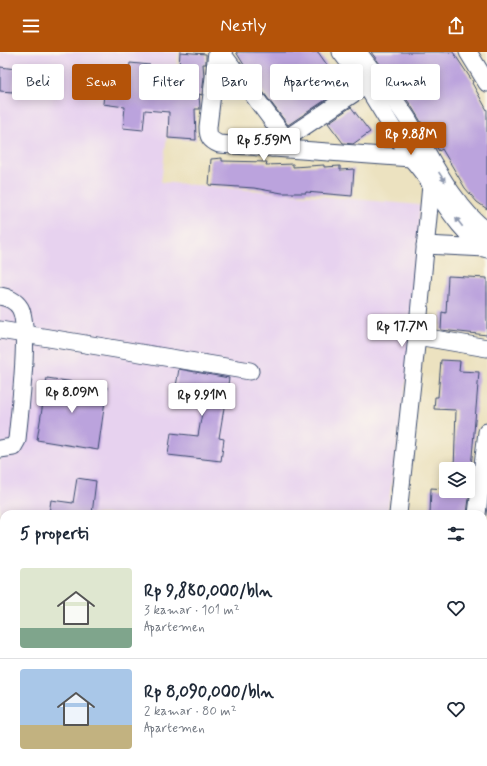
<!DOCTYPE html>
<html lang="id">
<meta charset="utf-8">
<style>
:root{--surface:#fff;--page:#f2f2f3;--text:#1f2937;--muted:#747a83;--line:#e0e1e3;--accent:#b45309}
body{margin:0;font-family:Mynerve,sans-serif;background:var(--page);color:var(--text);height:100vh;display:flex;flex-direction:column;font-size:15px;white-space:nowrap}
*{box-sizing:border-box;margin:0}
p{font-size:13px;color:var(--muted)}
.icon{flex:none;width:22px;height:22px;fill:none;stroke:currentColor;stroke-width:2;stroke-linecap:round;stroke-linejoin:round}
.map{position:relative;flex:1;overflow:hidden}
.details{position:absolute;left:0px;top:458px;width:487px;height:256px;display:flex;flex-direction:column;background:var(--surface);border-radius:12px 12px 0 0;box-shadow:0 2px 10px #0003}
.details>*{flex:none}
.guide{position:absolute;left:12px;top:12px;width:463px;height:36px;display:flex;gap:8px}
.buttons{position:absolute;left:439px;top:410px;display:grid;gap:8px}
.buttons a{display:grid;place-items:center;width:36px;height:36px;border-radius:4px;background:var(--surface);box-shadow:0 2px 10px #0003;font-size:20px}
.price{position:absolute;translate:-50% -34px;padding:0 9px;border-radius:4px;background:#fff;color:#222;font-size:13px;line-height:26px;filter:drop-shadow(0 1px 2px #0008)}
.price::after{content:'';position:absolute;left:50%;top:24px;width:12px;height:9px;margin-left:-6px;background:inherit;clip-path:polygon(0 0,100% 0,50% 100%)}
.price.current{background:var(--accent);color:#fff}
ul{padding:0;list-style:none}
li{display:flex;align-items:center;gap:12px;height:100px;padding:0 20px}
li+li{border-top:1px solid var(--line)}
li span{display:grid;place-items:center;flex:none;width:112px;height:80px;border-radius:4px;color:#555}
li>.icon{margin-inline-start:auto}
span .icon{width:48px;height:48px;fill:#fffc;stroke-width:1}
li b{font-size:17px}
h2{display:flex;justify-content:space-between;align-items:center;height:48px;padding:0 20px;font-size:17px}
.tag{padding:0 14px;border-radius:4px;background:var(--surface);box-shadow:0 2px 10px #0003;font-size:14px;line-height:36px}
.tag.current{background:var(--accent);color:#fff}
header{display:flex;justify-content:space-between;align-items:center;height:52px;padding:0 20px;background:var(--accent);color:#fff;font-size:18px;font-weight:600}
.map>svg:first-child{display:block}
.built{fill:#e7d2ef}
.building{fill:#bba3dd}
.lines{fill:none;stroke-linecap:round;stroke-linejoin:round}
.minor-casing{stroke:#3a4a6d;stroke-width:19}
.minor{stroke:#fff;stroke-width:17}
.oneway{fill:#8d97ae}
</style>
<header><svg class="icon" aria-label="menu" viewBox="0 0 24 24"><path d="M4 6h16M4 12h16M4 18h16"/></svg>Nestly<svg class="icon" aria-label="share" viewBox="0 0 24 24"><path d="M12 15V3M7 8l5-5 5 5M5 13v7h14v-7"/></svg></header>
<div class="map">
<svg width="487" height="714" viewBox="0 0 487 714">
<rect width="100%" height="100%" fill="#fbf7ec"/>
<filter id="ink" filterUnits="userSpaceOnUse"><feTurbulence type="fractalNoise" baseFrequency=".025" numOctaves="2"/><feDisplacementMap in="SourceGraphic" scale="8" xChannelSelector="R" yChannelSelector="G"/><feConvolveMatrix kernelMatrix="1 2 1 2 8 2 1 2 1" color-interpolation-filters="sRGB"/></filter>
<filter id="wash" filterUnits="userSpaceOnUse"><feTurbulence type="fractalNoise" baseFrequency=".012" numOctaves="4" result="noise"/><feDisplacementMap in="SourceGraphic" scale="16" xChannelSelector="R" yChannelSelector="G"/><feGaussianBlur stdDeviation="0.9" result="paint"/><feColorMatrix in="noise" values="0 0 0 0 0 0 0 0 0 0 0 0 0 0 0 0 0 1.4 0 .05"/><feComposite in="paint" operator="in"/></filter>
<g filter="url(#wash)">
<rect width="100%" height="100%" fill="#ece2c0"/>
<polygon class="built" points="0,0 178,0 161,130 420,153 412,290 387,462 4,462 4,710 112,710 108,714 0,714"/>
<g id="blocks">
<g class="building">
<polygon points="180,0 206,2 206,12 203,12 204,25 202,43 199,42 200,57 195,57 196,88 168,86 169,60 145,58 143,78 123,76 125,55 103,52 105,31 127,34 130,11 150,13 147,36 176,40 176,15 179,15"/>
<polygon points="236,0 318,0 339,30 344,27 348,33 288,73 251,24"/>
<polygon points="371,0 453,0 473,30 472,31 487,58 487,157 477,150 465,136 442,97 439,99 410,52"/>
<polygon points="0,15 16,17 13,40 0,39"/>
<polygon points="351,55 370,80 353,92 343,91 328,71"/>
<polygon points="222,106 222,109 267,110 266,113 293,112 293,115 324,113 324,115 340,114 340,118 354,117 352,144 306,140 306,141 282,141 254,136 209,133 211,107"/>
<polygon points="448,224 487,226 487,283 441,278 442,260 446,261"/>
<polygon points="441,308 460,309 459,319 479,320 471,417 454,417 456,358 434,357 435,345 438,345"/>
<polygon points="179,317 229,326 219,386 224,387 221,409 168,403 171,381 198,384 205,344 175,340"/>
<polygon points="47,326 107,335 98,398 37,388"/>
<polygon points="77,426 96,429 92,462 49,462 51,448 73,451"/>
<polygon points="431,436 446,437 446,439 470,439 467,462 430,462"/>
</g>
</g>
</g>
<g filter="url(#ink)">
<use href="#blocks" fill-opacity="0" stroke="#3a4a6d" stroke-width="1"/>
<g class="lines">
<g class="minor-casing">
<g id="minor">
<path d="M217,0l-9,75c0,10 2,13 11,17l192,14 15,-6"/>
<polyline points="221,0 286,87"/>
<path d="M341,0l25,33 45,73c26,28 42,70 76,91"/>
<path d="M358,0c16,22 34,43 49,66 22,36 45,88 80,113"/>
<polyline points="468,0 487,31"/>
<polyline points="272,96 366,33"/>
<polyline points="425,193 486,196"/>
<path d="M0,244c7,1 16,5 20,12 11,19 -1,107 -3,132l-4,7 -13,2"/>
<polyline points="0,278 250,319"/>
<polyline points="417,284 487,296"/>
<polyline points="398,462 417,284 431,133"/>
<polyline points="477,462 487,380"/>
<polyline points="483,488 487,488"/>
<polyline points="483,558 487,559"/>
<polyline points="483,582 487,582"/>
<polyline points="483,647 487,646"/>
<polyline points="483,677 487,676"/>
<polyline points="122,714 126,710"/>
<polyline points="295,714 296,710"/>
<polyline points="406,714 407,710"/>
</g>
</g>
<use href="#minor" class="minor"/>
</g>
<defs><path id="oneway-solid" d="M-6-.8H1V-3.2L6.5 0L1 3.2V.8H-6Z"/></defs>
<g class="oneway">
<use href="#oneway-solid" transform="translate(442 125) rotate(56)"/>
<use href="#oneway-solid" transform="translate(459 170) rotate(-127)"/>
</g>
</g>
</svg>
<div class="buttons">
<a><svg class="icon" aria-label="layers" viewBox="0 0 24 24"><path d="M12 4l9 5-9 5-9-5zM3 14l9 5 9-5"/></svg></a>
</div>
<b class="price current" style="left:411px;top:104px">Rp 9.88M</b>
<b class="price" style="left:264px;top:110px">Rp 5.59M</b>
<b class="price" style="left:402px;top:296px">Rp 17.7M</b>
<b class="price" style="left:72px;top:362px">Rp 8.09M</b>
<b class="price" style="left:202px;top:365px">Rp 9.91M</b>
<div class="guide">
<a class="tag">Beli</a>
<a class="tag current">Sewa</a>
<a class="tag">Filter</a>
<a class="tag">Baru</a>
<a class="tag">Apartemen</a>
<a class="tag">Rumah</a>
</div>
<section class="details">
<h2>5 properti<svg class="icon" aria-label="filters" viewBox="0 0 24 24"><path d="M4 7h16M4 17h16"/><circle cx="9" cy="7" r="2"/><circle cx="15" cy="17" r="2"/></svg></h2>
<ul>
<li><span style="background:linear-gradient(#dfe7d0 75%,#7fa58c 0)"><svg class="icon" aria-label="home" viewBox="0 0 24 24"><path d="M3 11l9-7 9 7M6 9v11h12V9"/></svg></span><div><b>Rp 9,880,000/bln</b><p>3 kamar · 101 m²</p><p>Apartemen</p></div><svg class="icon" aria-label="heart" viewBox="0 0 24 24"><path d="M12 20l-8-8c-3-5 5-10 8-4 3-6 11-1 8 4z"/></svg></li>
<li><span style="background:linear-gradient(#a9c7e8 70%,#c2b280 0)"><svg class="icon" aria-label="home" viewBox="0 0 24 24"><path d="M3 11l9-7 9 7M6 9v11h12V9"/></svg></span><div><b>Rp 8,090,000/bln</b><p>2 kamar · 80 m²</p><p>Apartemen</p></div><svg class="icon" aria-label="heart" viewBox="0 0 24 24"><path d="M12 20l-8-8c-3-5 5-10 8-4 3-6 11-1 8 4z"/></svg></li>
</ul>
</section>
</div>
